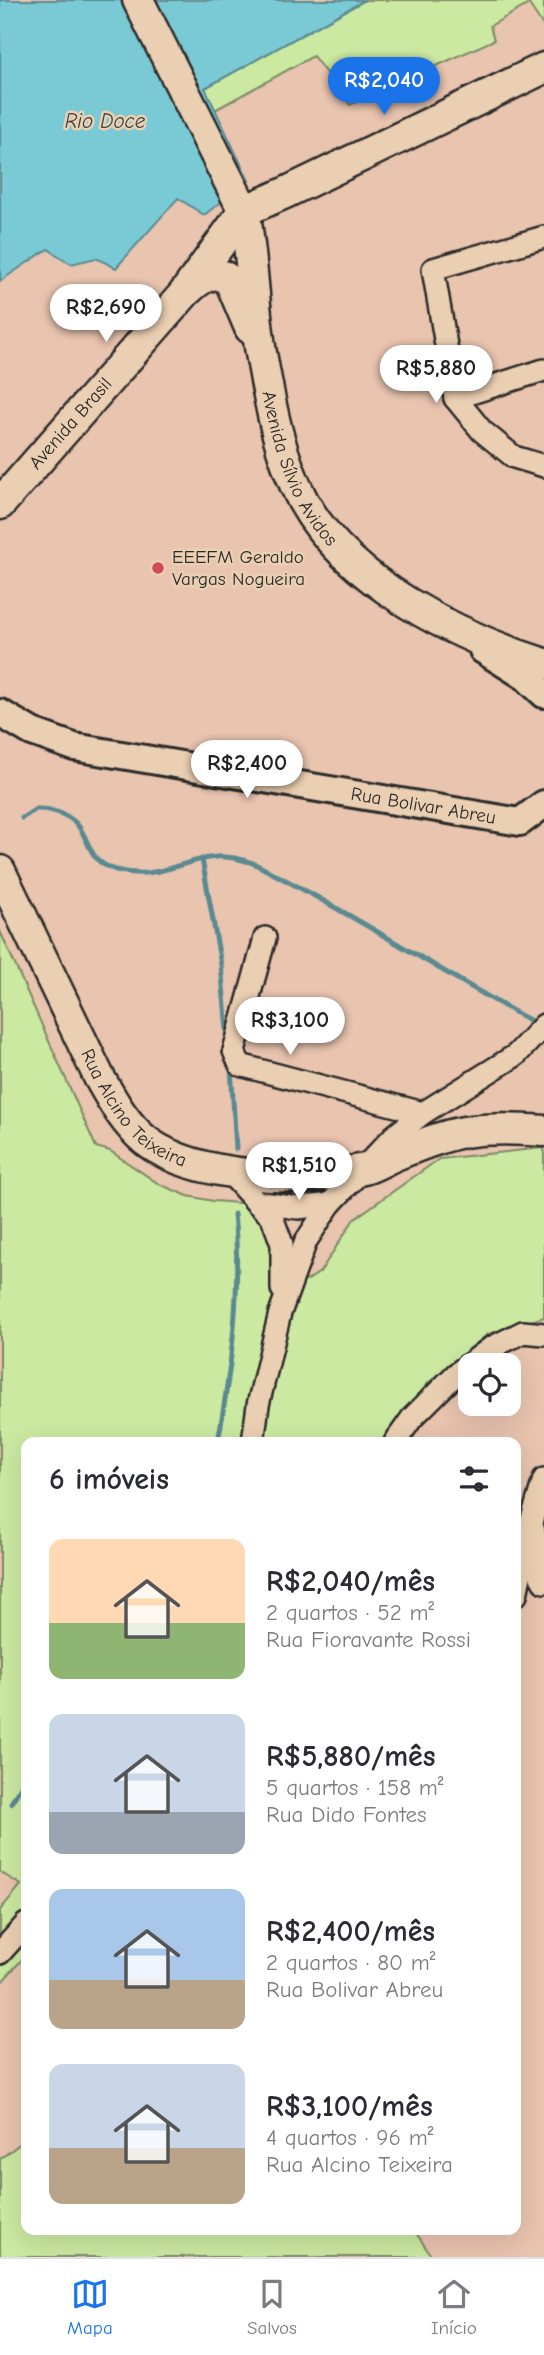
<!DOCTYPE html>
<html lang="pt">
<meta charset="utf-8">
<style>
:root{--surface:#fff;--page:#f2f2f3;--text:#2b2b33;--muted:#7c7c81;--line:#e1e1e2;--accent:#1a73e8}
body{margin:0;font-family:"Comic Neue",sans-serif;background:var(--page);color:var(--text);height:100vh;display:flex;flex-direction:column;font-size:26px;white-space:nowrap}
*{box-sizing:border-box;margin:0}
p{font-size:23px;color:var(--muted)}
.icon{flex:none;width:38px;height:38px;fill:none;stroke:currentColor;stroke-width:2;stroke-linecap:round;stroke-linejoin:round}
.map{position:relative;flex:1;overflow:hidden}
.panel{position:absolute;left:21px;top:1437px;width:500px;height:798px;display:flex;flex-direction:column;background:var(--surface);border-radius:14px;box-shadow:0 7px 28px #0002}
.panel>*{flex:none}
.fabs{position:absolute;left:458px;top:1353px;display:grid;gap:14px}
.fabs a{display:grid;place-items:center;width:63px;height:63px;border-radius:14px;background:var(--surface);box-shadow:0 7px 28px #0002;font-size:35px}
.price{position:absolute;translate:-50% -60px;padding:0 16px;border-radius:24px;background:#fff;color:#222;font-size:23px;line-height:46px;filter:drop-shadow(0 2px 4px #0008)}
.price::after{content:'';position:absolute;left:50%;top:42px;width:21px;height:16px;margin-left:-10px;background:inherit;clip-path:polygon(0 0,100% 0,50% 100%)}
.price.selected{background:var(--accent);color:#fff}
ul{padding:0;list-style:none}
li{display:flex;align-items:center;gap:21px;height:175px;padding:0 28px}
li span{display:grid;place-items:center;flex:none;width:196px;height:140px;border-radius:14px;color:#555}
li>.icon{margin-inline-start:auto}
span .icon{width:84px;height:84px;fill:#fffc;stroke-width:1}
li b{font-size:30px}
h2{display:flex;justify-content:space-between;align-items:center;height:84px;padding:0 28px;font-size:30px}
.menu{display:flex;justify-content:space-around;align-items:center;height:98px;border-top:2px solid var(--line);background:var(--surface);font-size:19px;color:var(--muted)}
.menu a{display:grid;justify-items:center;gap:4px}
.menu .selected{color:var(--accent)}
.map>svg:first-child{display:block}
.green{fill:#cbe9a1;stroke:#7b8a66;stroke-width:2}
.water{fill:#7acad5;stroke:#5a8a91;stroke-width:2}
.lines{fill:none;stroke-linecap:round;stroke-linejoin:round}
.stream{stroke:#5a8a91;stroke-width:5}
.minor-casing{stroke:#2b2b2b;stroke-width:26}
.tertiary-casing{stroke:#2b2b2b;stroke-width:32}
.secondary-casing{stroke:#2b2b2b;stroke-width:35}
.minor{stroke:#ebcfb2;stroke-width:21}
.tertiary{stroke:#ebcfb2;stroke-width:26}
.secondary{stroke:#ebcfb2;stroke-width:30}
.poi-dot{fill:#d1495b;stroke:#ebcfb2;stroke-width:2.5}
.labels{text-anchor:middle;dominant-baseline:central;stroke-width:5;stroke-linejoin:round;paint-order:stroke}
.street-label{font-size:19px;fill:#2b2b2b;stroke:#ebcfb2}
.poi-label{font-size:19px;fill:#2b2b2b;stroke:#ebcfb2;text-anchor:start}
.water-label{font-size:21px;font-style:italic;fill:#374344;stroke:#ebcfb2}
</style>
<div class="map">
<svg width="544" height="2257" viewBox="0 0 544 2257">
<rect width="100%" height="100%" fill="#e9c4af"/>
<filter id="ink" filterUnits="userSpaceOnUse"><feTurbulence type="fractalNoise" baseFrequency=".0143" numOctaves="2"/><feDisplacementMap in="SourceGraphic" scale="14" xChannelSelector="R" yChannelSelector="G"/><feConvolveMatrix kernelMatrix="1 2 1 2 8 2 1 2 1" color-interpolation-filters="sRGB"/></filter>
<g filter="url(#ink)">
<g class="green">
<polygon points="365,0 544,0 544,27 529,4 490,26 494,40 350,105 313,56 215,110 205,88"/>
<polygon points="0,931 96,1147 110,1151 159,1184 188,1196 213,1201 240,1203 254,1211 295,1284 308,1280 320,1272 354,1219 439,1159 544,1148 544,1317 488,1334 428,1383 382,1442 26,1442 26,1955 0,1984 0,1910 21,1885 0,1872"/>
<polygon points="26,2139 26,2230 414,2230 432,2257 0,2257 0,2159"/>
</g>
<polygon class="water" points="0,0 365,0 205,88 249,181 204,215 178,198 116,268 96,258 71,264 48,249 0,281"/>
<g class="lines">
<g class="stream">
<path d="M22,818l14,-9c14,-1 35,6 43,18 13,19 10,35 37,43 41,11 61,-9 100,-13 13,-1 25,2 37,6 95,48 185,107 278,158"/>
<polyline points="202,859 221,965 228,1040"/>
<polyline points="231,1067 236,1149"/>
<path d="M218,1442c13,-75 24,-153 16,-228"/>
<polyline points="11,1803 26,1778"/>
</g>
<g class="minor-casing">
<g id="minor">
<polyline points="544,237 433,269 455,398 482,431 514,457 544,466"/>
<polyline points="455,398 544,370"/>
<polyline points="265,938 234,1051 240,1065 423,1113"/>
<polyline points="229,1172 256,1202 298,1208 330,1204 394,1136 423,1113 516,1055 544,1025"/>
<polyline points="256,1202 272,1217 282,1244 282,1289"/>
<polyline points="253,1442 258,1405 280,1313 306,1241 330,1204"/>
<polyline points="395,1442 412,1418 456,1374 491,1348 523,1332 544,1334"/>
<polyline points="534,1531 541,1577 544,1582"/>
<polyline points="516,1595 532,1519 544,1479"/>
<polyline points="0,1953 26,1924"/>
</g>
</g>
<g class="tertiary-casing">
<g id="tertiary">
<polyline points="483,650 526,677 544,694"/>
<path id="s1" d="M0,713l32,19 42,15 446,75 24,-18"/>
</g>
</g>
<g class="secondary-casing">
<g id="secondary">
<path id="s2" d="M138,0l106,211c9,47 9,95 17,142 9,50 18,103 42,148 46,83 154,135 241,163"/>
<polyline points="244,211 285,193 544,68"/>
<path d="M188,290c12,-12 30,-24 43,-7l19,45"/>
<path id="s3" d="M0,504l183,-209 61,-84"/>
<path id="s4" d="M0,871l99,206c13,23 26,47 47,64 50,38 158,42 218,28 10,-3 20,-9 29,-13 22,-9 48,-20 71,-24 25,-4 54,-3 80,-1"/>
</g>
</g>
<use href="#minor" class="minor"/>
<use href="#tertiary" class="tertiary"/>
<use href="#secondary" class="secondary"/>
</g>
</g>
<circle class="poi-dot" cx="158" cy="568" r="7"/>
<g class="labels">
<g class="street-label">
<text stroke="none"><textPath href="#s3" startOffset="107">Avenida Brasil</textPath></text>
<text stroke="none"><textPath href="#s2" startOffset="502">Avenida Sílvio Avidos</textPath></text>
<text stroke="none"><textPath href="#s1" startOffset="436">Rua Bolivar Abreu</textPath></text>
<text stroke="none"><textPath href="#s4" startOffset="276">Rua Alcino Teixeira</textPath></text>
</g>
<g class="poi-label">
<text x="172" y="557">EEEFM Geraldo<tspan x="172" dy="22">Vargas Nogueira</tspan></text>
</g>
<g class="water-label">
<text x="105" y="121">Rio Doce</text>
</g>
</g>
</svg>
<div class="fabs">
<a><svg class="icon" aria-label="locate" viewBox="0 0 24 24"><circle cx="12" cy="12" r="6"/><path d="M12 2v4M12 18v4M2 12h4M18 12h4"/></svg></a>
</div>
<b class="price selected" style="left:384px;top:117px">R$2,040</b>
<b class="price" style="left:106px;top:344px">R$2,690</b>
<b class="price" style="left:436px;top:405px">R$5,880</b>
<b class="price" style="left:247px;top:800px">R$2,400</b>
<b class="price" style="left:290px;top:1057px">R$3,100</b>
<b class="price" style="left:299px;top:1202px">R$1,510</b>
<section class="panel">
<h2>6 imóveis<svg class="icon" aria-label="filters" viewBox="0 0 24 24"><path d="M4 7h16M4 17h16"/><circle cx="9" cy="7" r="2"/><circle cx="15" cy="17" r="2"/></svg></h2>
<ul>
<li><span style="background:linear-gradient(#ffd9b3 60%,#8fb573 0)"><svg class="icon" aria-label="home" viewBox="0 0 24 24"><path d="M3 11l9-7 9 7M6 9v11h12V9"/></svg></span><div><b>R$2,040/mês</b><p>2 quartos · 52 m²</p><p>Rua Fioravante Rossi</p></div></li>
<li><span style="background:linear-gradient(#c9d6e8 70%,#9aa5b1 0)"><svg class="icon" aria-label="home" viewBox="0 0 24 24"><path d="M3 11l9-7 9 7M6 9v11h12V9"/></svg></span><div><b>R$5,880/mês</b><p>5 quartos · 158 m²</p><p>Rua Dido Fontes</p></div></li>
<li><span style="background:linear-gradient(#a9c7e8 65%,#b9a48a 0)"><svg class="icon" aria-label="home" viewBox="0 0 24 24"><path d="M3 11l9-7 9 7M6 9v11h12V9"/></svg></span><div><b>R$2,400/mês</b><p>2 quartos · 80 m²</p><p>Rua Bolivar Abreu</p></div></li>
<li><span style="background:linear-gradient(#c9d6e8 60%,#b9a48a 0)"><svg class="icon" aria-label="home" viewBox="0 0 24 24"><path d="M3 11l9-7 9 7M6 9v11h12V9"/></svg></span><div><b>R$3,100/mês</b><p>4 quartos · 96 m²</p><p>Rua Alcino Teixeira</p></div></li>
</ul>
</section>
</div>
<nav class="menu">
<a class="selected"><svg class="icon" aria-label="map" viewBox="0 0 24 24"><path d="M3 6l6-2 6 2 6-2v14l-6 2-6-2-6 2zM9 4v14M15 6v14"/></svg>Mapa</a>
<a><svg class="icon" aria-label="saved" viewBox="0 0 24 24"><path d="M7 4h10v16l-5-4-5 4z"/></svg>Salvos</a>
<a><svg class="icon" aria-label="home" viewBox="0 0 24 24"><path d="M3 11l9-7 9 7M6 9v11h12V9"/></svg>Início</a>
</nav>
